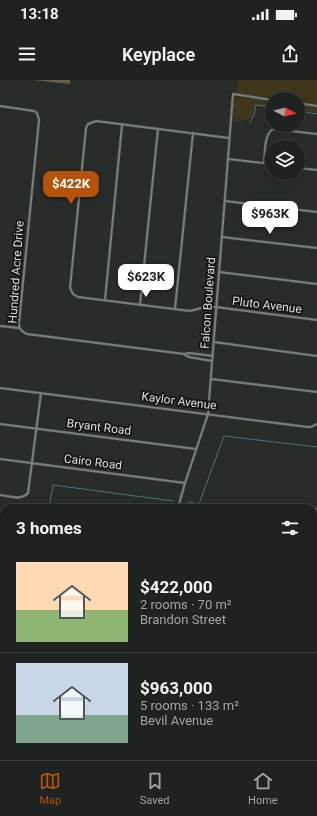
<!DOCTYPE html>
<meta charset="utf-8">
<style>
:root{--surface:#1e2220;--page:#2b2f2d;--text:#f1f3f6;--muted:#a1a4a5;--line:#3c3f3e;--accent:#b45309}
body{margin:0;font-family:Roboto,sans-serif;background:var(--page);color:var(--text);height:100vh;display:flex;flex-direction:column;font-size:15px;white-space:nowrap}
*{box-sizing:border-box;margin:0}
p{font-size:13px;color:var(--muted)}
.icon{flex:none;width:22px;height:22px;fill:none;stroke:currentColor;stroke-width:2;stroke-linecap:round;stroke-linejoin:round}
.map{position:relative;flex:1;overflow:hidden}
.details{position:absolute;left:0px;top:424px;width:317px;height:256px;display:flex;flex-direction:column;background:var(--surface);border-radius:12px 12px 0 0;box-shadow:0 2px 10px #0003,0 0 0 1px var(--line)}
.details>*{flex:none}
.needle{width:26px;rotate:97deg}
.tools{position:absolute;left:265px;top:12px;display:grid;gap:8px}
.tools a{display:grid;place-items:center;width:40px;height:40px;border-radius:50%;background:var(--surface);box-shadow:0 2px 10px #0003,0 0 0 1px var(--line);font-size:20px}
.price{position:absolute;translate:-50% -34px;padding:0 9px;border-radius:8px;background:#fff;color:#222;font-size:13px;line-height:26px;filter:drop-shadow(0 1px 2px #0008)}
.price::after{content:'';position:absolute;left:50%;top:24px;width:12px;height:9px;margin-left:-6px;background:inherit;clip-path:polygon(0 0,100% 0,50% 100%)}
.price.active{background:var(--accent);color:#fff}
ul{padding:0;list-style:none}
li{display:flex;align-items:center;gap:12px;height:100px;padding:0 16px}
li+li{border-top:1px solid var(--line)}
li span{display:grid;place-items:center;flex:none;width:112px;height:80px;border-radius:0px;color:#555}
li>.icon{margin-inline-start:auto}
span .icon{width:48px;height:48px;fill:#fffc;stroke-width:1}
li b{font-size:17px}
h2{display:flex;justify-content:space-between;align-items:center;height:48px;padding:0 16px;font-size:17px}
.status{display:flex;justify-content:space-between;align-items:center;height:28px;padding:0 20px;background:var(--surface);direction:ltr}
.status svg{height:11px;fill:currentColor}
header{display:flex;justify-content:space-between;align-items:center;height:52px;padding:0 16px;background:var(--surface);font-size:18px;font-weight:600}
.menu{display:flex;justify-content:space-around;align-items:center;height:56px;border-top:1px solid var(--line);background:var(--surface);font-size:11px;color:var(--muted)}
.menu a{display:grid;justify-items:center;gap:2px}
.menu .active{color:var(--accent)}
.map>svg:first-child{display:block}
.green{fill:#3e371c}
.forest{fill:#686042}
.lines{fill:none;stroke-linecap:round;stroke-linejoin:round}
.stream{stroke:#4d757d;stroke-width:1}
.minor-casing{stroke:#464a47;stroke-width:3}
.secondary-casing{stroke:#464a47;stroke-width:4}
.minor{stroke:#787e79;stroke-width:2}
.secondary{stroke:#679189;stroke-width:3}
.labels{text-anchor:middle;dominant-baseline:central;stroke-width:3.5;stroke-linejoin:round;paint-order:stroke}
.street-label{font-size:12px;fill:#dcdfdc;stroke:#131513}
</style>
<div class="status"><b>13:18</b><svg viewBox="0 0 49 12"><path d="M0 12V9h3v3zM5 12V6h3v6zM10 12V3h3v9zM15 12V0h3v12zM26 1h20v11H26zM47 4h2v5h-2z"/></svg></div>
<header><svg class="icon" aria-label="menu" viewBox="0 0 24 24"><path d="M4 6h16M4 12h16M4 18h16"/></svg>Keyplace<svg class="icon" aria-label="share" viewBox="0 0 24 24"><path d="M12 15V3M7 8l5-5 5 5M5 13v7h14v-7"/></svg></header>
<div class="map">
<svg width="317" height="680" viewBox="0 0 317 680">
<rect width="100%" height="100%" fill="#282d2a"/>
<g class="green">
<polygon points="239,0 317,0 317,24 298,22 298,19 277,19 232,13 233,11 237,12"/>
<polygon points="234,16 272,21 272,28 255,26 252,38 238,42 232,40"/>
<polygon points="298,25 317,27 317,33 298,31"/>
</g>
<polygon class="forest" points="33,0 70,0 70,4"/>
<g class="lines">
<g class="stream">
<polyline points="298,31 317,34"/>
<polyline points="250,42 254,35 256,25 272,27"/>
<polyline points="188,422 199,424 224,356 317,367"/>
<polyline points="49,428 53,405 173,421"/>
<polyline points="0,436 4,436"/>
</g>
<g class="minor-casing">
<g id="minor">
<polyline points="298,23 317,26"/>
<path d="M0,26l34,5 3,2 2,7 -20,203c0,6 2,8 8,11l157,20 5,-1 24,3"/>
<polyline points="229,58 96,41 88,44 86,48 70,208 73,214 78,217 190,231 205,227 216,227 317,240"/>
<polyline points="228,79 272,84"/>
<path d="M264,83c1,-10 0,-29 9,-34l44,5"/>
<polyline points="298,88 317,90"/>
<polyline points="225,121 317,132"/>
<polyline points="222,157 317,168"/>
<polyline points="219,192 317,204"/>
<polyline points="105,220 122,45"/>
<polyline points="140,225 158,49"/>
<polyline points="175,229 193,53"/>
<polyline points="0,246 19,248"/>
<polyline points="214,262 317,276"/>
<polyline points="185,275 189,277 212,281"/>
<polyline points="211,299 317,312"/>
<polyline points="0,308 308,347 311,347 317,344"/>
<polyline points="0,344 196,369"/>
<polyline points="0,379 185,403"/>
<path d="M0,415c9,1 21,6 28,-2l13,-100"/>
<polyline points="178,428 185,403 208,334 233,14 272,20"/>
<polyline points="253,428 271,428"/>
<polyline points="313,429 317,429"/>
<polyline points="0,457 4,458"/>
<polyline points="0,493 4,493"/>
<polyline points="0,529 4,530"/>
<polyline points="314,661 317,571"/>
<polyline points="0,665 4,666"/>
<polyline points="30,680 31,676"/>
<polyline points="92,680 92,676"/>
<polyline points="128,680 129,676"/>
<polyline points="166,680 166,676"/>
</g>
</g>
<g class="secondary-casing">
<g id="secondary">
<polyline points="0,619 4,620"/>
<polyline points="313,661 317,662"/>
</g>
</g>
<use href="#minor" class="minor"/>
<use href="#secondary" class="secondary"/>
</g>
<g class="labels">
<g class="street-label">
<text transform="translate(16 192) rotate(-86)">Hundred Acre Drive</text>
<text transform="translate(208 223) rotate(-86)">Falcon Boulevard</text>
<text transform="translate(267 225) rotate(7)">Pluto Avenue</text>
<text transform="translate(179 321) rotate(7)">Kaylor Avenue</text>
<text transform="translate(99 347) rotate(7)">Bryant Road</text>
<text transform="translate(93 382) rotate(7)">Cairo Road</text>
</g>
</g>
</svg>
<div class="tools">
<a><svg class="needle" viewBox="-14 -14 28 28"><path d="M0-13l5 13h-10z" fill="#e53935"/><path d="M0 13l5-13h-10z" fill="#a1a4a5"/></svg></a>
<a><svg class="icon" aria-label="layers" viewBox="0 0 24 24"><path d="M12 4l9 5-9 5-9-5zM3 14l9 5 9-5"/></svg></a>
</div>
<b class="price active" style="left:71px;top:125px">$422K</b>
<b class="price" style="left:270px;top:155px">$963K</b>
<b class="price" style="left:146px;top:218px">$623K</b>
<section class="details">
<h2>3 homes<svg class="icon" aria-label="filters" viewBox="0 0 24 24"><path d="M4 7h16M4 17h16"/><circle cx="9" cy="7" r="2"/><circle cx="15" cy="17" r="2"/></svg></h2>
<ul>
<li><span style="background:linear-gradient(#ffd9b3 60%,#8fb573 0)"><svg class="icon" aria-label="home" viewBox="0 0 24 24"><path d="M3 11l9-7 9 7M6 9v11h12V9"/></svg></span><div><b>$422,000</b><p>2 rooms · 70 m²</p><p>Brandon Street</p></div></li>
<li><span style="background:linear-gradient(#c9d6e8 65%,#7fa58c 0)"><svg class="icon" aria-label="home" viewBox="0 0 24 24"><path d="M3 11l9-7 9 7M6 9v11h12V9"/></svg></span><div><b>$963,000</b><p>5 rooms · 133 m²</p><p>Bevil Avenue</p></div></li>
</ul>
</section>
</div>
<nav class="menu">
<a class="active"><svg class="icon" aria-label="map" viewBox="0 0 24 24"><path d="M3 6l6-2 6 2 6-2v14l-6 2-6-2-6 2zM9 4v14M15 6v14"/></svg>Map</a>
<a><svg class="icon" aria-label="saved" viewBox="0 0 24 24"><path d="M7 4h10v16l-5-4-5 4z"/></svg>Saved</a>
<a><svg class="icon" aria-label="home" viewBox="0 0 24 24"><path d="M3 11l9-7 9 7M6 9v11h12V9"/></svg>Home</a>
</nav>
